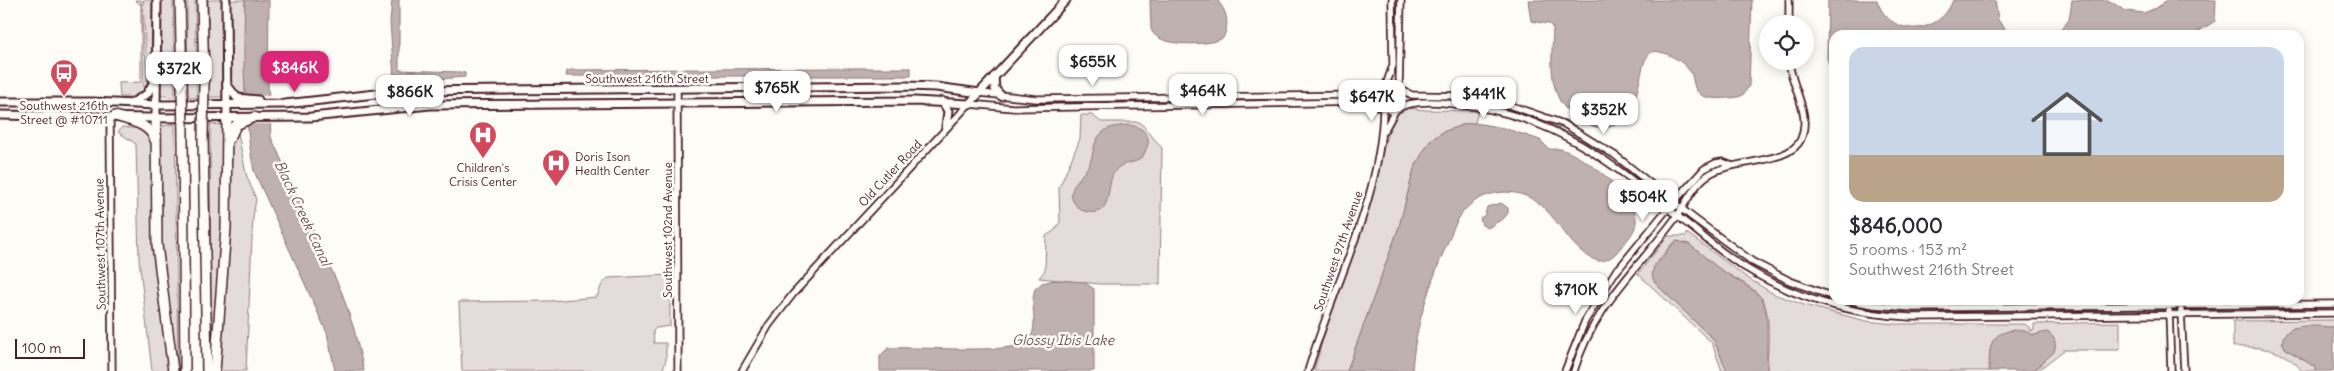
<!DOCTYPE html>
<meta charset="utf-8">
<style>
:root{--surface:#fff;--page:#f7f7f7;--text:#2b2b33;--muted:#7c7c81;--line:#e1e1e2;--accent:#db2777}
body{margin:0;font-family:Delius,sans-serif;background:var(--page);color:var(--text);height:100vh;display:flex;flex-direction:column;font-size:19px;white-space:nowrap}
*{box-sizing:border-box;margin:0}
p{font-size:16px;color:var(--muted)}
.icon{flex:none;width:28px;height:28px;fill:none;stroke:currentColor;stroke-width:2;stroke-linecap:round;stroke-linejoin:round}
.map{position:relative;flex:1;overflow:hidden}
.drawer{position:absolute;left:1829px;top:30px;width:475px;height:275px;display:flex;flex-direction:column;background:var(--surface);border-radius:15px;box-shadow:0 2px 12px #0003}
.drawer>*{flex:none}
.tools{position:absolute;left:1759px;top:15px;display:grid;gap:10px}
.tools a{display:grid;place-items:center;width:55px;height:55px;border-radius:50%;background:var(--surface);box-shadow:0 2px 12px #0003;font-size:25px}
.scale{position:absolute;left:15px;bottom:12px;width:70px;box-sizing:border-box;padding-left:5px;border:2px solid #4a1f2b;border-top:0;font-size:14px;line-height:18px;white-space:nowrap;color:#4a1f2b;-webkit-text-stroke:4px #fdfcf7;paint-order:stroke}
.price{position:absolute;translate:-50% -42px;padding:0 11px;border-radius:10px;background:#fff;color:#222;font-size:16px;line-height:32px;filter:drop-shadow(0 1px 2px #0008)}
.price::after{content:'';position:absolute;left:50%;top:30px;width:15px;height:11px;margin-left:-8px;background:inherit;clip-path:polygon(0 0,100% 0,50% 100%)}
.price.current{background:var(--accent);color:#fff}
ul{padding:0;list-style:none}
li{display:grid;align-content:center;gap:10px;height:265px;padding:0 20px}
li+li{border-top:1px solid var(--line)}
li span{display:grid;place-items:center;height:155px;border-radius:15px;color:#555}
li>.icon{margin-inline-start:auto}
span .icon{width:90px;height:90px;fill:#fffc;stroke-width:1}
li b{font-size:21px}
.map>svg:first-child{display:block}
.green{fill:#e3dcda;stroke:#967e82}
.water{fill:#c0b1b1;stroke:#91777b}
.pier{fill:#fdfcf7}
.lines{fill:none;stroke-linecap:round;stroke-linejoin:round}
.minor-casing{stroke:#4a1f2b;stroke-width:9}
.major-casing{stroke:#4a1f2b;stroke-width:11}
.highway-casing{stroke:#4a1f2b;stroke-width:12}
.minor{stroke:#fdfcf7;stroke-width:5.5}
.major{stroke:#fdfcf7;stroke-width:7}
.highway{stroke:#fdfcf7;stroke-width:9}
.highway-bridge-casing{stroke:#4a1f2b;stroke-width:12;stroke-linecap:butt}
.highway-bridge{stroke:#fdfcf7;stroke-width:9}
.labels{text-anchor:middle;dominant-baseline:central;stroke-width:5;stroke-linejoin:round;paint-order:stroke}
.street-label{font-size:12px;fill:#4a1f2b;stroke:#fdfcf7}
.poi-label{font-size:12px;fill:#4a1f2b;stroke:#fdfcf7}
.water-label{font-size:14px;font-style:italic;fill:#73525a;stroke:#fdfcf7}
</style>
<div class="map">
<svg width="2334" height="371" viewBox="0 0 2334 371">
<rect width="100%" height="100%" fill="#fdfcf7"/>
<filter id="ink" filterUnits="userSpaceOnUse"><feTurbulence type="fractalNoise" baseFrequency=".02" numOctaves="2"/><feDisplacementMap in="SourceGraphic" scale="10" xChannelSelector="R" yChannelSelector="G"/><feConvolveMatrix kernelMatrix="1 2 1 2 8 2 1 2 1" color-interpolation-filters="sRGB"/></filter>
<g filter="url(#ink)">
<g class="green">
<polygon points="135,0 141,0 142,9 144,88 142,94 135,97 120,97 119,83 141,82 141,5"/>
<polygon points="143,0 152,0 152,53 147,89"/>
<polygon points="159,0 173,0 175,98 159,95"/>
<polygon points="187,0 195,0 197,98 188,97"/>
<polygon points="208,0 223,0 223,97 209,97"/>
<polygon points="228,0 245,0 246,95 237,92 229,83"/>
<polygon points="1406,108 1426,110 1478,111 1475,123 1465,124 1443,132 1431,140 1423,152 1414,169 1399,227 1347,371 1314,371 1328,321 1371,197 1390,123 1393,116"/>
<polygon points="1081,115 1092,115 1101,122 1140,122 1162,148 1160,284 1100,284 1039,278 1045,270 1046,236 1054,231 1060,222 1059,188 1080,139"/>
<polygon points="161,124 163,126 175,124 178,371 176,371 160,267"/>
<polygon points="210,124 223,125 225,184 214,351 211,351"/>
<polygon points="122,127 141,129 152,140 171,371 152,371 139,259 136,144 118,132"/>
<polygon points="236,130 238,133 246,174 256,199 253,217 246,371 219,371 232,139"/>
<path d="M1687,233l59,44 28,17 30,11 62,16 29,3h130l4,3 1,4 4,-1v-6l86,-2v28h-56l-27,21h-4l9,-7 -6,-29 -7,-1 -39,16 -1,21h-222c0,-19 6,-61 -7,-75 -11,-12 -29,-19 -42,-28 -14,-11 -24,-22 -41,-27l-6,4 -18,22 2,16 59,57 13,31h-5l-10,-28 -74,-69 30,-38h18z"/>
<polygon points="670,275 670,326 656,328 653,331 654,343 666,343 666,360 662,371 462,371 459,302 550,301 597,297 602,284 608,278"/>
<path d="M2334,320v7l-41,1 -11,14 4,7 29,18 2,4h-15c-16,-22 -44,-25 -69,-24v-26z"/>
</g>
<g class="water">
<path d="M245,0h24l-1,83 3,54 71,156 12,36 10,42h-29l-8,-38 -73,-162c-11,-56 -11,-114 -9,-171z"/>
<polygon points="392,0 399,0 399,70 459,72 465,73 465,77 412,81 394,78 390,22"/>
<path d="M1150,0h67c10,11 13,24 6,38 -13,8 -67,10 -72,-9z"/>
<path d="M1528,0h224l-3,86 -6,9 -5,2c-10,1 -30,4 -38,-3 -7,-5 -6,-14 -9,-21 -6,-11 -28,-24 -39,-21 -17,9 -5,58 -42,75 -6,-3 -9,1 -14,0 -5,-1 -10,-5 -14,-7 -37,-16 -30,-59 -29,-92l-4,-4 -18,-3z"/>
<path d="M1828,0h49c12,39 63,36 76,0h42l3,20 12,15h-176v30h-5l-2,-7z"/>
<polygon points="2072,0 2108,0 2126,11 2144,13 2158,7 2168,0 2216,0 2215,21 2193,35 2056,35 2069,20"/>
<polygon points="845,68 911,68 911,76 566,76 567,71 571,70"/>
<path d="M1475,123l29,5 36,12 9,9c4,1 8,-1 11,0 22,5 80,48 76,74 -1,9 -8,16 -14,23 -6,8 -14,16 -24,15 -30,-10 -39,-47 -66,-62 -22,-13 -53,-7 -69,13 -8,10 -12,23 -17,34 -17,41 -31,80 -34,125h-65l52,-144 15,-58 9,-17 8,-12 12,-8 22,-8z"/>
<path d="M1129,125c7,1 13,3 17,9 4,7 2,11 -1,18 -6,15 -22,7 -30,19 -11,14 1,51 -34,39 -24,-19 4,-32 10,-50 3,-10 3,-21 12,-28 6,-6 18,-6 26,-7z"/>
<polygon points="1501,203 1508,208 1508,213 1504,218 1488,228 1482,225 1480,218 1485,215 1487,207"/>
<path d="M1677,241l12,3 28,23 37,24 9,10 4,15v55h-40l-13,-31 -59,-57c-6,-11 -1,-15 6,-24 6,-7 8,-13 16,-18z"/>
<path d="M1055,280l29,2 10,7v82h-214v-15l8,-8c23,-2 129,7 140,-7 12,-13 1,-36 7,-52l7,-6z"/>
<path d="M2334,327v44h-17l-2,-4 -29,-18 -4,-7c3,-22 36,-15 52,-15z"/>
<path d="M2014,330l11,1 8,4 14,-3c8,4 10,12 7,20l-21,19h-44c1,-23 -2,-37 25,-41z"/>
</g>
<polygon class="pier" points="243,95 271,96 272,124 245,124"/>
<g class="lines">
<g class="minor-casing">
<g id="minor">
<polyline points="1789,24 1789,0"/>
<polyline points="1385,88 1393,65 1392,0"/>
<polyline points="677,89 678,371"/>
<polyline points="1399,89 1401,0"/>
<polyline points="980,93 1037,99 1364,95 1375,93 1392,86 1412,95 1460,96 1506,104 1564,124 1616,156 1692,217 1753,262 1790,281 1834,297"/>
<polyline points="1382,107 1379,98 1384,89"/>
<polyline points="110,116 112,371"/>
<polyline points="1384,131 1395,111"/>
<polyline points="1616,272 1664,213 1704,169 1716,163 1722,162 1730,165"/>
<polyline points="1847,300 1874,305 1913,308 2334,304"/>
<polyline points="2169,311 2171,371"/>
<polyline points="2181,311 2184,371"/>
<path d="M742,371l27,-46 24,-31 176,-190 44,4 351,-6 28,9c7,-1 10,-6 17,-7 21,-5 46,0 68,3 92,15 147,67 217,122 17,14 33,28 52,39 50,31 105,46 164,49l424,-4"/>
<path d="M1308,371c25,-85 74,-174 75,-263"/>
<polyline points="1565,371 1585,321 1617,269"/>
<path d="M1574,371c20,-65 61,-99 100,-151 11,-14 19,-35 34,-45 23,-16 82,-10 93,-36 11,-26 -10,-52 -12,-78"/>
</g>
</g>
<g class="major-casing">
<g id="major">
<polyline points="226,0 227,117"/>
<polyline points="994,77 995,89 1001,96"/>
<polyline points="227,85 237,98 258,100"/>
<polyline points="942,101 948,111 946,127"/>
<polyline points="0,102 93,102 156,105 285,104 403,91 906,86 936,87 980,93"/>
<polyline points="132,103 147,94 155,80"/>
<polyline points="0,115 148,118 311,117 430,105 915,101 969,104 1066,0"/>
<polyline points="156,117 157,0"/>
</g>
</g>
<g class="highway-casing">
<g id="highway">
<polyline points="180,0 182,85"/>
<polyline points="202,0 204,84"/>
<path d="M115,116c15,5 34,7 40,24"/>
<polyline points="156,117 157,245 173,371"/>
<polyline points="183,137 185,371"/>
<polyline points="203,137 207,371"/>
<polyline points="230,138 236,125 254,117"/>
<polyline points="215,371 226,228 227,117"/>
</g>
</g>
<use href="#minor" class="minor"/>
<use href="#major" class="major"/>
<use href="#highway" class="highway"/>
<g class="highway-bridge-casing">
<g id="highway-bridge">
<polyline points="182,85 183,137"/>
<polyline points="203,137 204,84"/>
</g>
</g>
<use href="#highway-bridge" class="highway-bridge"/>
</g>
</g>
<defs>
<g id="bus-pin" transform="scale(1.4375)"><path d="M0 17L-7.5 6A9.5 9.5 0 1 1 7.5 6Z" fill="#d1495b" stroke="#fdfcf7"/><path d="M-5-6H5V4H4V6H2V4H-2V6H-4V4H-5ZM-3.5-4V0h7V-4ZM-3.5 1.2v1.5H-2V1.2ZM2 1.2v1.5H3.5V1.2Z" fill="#fff"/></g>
<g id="hospital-pin" transform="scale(1.4375)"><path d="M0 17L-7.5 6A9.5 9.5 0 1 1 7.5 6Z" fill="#d1495b" stroke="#fdfcf7"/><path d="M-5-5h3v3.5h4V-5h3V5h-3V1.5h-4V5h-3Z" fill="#fff"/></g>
</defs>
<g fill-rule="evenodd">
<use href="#bus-pin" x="64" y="73"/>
<use href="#hospital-pin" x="483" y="135"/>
<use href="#hospital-pin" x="556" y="163"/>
</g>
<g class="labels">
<g class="street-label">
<text x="647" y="78">Southwest 216th Street</text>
<text transform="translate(890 173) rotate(-47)">Old Cutler Road</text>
<text transform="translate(667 230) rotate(-90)">Southwest 102nd Avenue</text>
<text transform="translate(100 244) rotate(-91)">Southwest 107th Avenue</text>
<text transform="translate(1338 251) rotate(-71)">Southwest 97th Avenue</text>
</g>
<g class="poi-label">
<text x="64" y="105">Southwest 216th<tspan x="64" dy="14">Street @ #10711</tspan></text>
<text x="575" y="156" text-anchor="start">Doris Ison<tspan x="575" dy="14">Health Center</tspan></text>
<text x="483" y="167">Children's<tspan x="483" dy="14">Crisis Center</tspan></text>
</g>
<g class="water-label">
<text transform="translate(303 213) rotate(65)">Black Creek Canal</text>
<text x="1063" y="340">Glossy Ibis Lake</text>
</g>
</g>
</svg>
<div class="tools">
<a><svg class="icon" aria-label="locate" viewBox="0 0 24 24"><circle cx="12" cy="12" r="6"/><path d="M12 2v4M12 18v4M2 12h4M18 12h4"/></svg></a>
</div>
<div class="scale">100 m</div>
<b class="price" style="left:1093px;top:87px">$655K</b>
<b class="price current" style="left:295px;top:93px">$846K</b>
<b class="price" style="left:179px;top:94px">$372K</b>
<b class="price" style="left:777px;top:113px">$765K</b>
<b class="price" style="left:1203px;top:116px">$464K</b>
<b class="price" style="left:410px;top:117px">$866K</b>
<b class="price" style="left:1484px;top:119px">$441K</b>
<b class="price" style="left:1372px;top:122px">$647K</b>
<b class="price" style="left:1604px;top:135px">$352K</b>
<b class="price" style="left:1643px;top:222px">$504K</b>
<b class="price" style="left:1576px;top:315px">$710K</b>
<section class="drawer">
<ul>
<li><span style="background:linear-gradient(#c9d6e8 70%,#b9a48a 0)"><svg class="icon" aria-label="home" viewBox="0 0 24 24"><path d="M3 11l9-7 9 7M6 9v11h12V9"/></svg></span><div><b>$846,000</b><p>5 rooms · 153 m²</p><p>Southwest 216th Street</p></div></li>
</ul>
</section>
</div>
